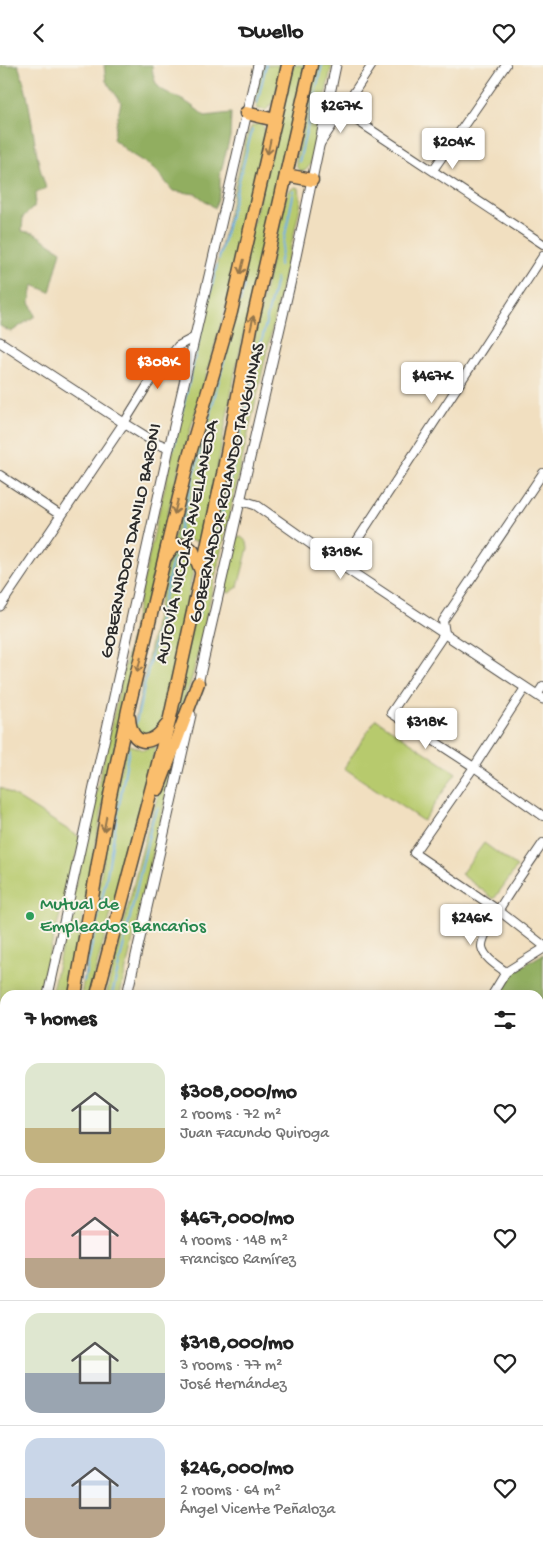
<!DOCTYPE html>
<meta charset="utf-8">
<style>
:root{--surface:#fff;--page:#f2f2f2;--text:#222;--muted:#767676;--line:#e0e0e0;--accent:#ea580c}
body{margin:0;font-family:"Gochi Hand",sans-serif;background:var(--page);color:var(--text);height:100vh;display:flex;flex-direction:column;font-size:19px;white-space:nowrap}
*{box-sizing:border-box;margin:0}
p{font-size:16px;color:var(--muted)}
.icon{flex:none;width:28px;height:28px;fill:none;stroke:currentColor;stroke-width:2;stroke-linecap:round;stroke-linejoin:round}
.map{position:relative;flex:1;overflow:hidden}
.details{position:absolute;left:0px;top:925px;width:544px;height:571px;display:flex;flex-direction:column;background:var(--surface);border-radius:15px 15px 0 0;box-shadow:0 2px 12px #0003}
.details>*{flex:none}
.price{position:absolute;translate:-50% -42px;padding:0 11px;border-radius:5px;background:#fff;color:#222;font-size:16px;line-height:32px;filter:drop-shadow(0 1px 2px #0008)}
.price::after{content:'';position:absolute;left:50%;top:30px;width:15px;height:11px;margin-left:-8px;background:inherit;clip-path:polygon(0 0,100% 0,50% 100%)}
.price.selected{background:var(--accent);color:#fff}
ul{padding:0;list-style:none}
li{display:flex;align-items:center;gap:15px;height:125px;padding:0 25px}
li+li{border-top:1px solid var(--line)}
li span{display:grid;place-items:center;flex:none;width:140px;height:100px;border-radius:15px;color:#555}
li>.icon{margin-inline-start:auto}
span .icon{width:60px;height:60px;fill:#fffc;stroke-width:1}
li b{font-size:21px}
h2{display:flex;justify-content:space-between;align-items:center;height:60px;padding:0 25px;font-size:21px}
header{display:flex;justify-content:space-between;align-items:center;height:65px;padding:0 25px;background:var(--surface);font-size:22px;font-weight:700}
.map>svg:first-child{display:block}
.green{fill:#b7ca6d;stroke:#717a4c}
.forest{fill:#91ae60;stroke:#5e6c46}
.water{fill:#72b1e5;stroke:#4e6e88}
.lines{fill:none;stroke-linecap:round;stroke-linejoin:round}
.stream{stroke:#72b1e5;stroke-width:2}
.minor-casing{stroke:#494641;stroke-width:10}
.tertiary-casing{stroke:#494641;stroke-width:11}
.trunk-casing{stroke:#494641;stroke-width:15}
.minor{stroke:#fff;stroke-width:8}
.tertiary{stroke:#fff;stroke-width:9}
.trunk{stroke:#fabe6d;stroke-width:12}
.oneway{stroke:#92744c}
.leisure-dot{fill:#2e9e5b;stroke:#f7f3e8;stroke-width:2}
.labels{text-anchor:middle;dominant-baseline:central;stroke-width:4;stroke-linejoin:round;paint-order:stroke}
.street-label{font-size:19px;fill:#2b2b2b;stroke:#f7f3e8}
.leisure-label{font-size:19px;fill:#27864d;stroke:#f7f3e8;text-anchor:start}
</style>
<header><svg class="icon" aria-label="back" viewBox="0 0 24 24"><path d="M15 5l-7 7 7 7"/></svg>Dwello<svg class="icon" aria-label="heart" viewBox="0 0 24 24"><path d="M12 20l-8-8c-3-5 5-10 8-4 3-6 11-1 8 4z"/></svg></header>
<div class="map">
<svg width="543" height="1496" viewBox="0 0 543 1496">
<rect width="100%" height="100%" fill="#f7f3e8"/>
<filter id="ink" filterUnits="userSpaceOnUse"><feTurbulence type="fractalNoise" baseFrequency=".02" numOctaves="2"/><feDisplacementMap in="SourceGraphic" scale="10" xChannelSelector="R" yChannelSelector="G"/><feConvolveMatrix kernelMatrix="1 2 1 2 8 2 1 2 1" color-interpolation-filters="sRGB"/></filter>
<filter id="wash" filterUnits="userSpaceOnUse"><feTurbulence type="fractalNoise" baseFrequency=".0096" numOctaves="4" result="noise"/><feDisplacementMap in="SourceGraphic" scale="20" xChannelSelector="R" yChannelSelector="G"/><feGaussianBlur stdDeviation="1.12" result="paint"/><feColorMatrix in="noise" values="0 0 0 0 0 0 0 0 0 0 0 0 0 0 0 0 0 1.4 0 .05"/><feComposite in="paint" operator="in"/></filter>
<g filter="url(#wash)">
<rect width="100%" height="100%" fill="#f1dfc0"/>
<g class="green">
<polygon points="262,0 283,0 273,38 266,45 258,44 255,37 255,30"/>
<polygon points="293,0 305,0 236,303 204,473 198,477 183,474 172,479"/>
<polygon points="317,0 332,0 310,100 305,106 300,106 296,101 296,94"/>
<polygon points="260,58 264,62 265,75 227,238 178,407 162,471 108,711 70,923 68,930 51,930 158,451 247,70 252,61"/>
<polygon points="295,122 299,123 301,138 192,613 164,690 272,192 286,132 290,125"/>
<polygon points="241,472 247,477 248,483 238,522 229,528 224,525 236,473"/>
<polygon points="183,483 195,497 161,664 158,668 140,671 134,660 168,496 170,490"/>
<polygon points="187,642 120,930 106,930 149,758"/>
<polygon points="376,654 456,708 423,756 344,703"/>
<polygon points="130,680 143,685 156,681 89,930 81,930 113,737 126,681"/>
<polygon points="0,722 81,773 38,930 5,930 5,947 0,943"/>
<polygon points="484,778 517,802 494,834 461,809"/>
<polygon points="5,1132 5,1182 0,1204 0,1153"/>
<polygon points="5,1370 5,1491 26,1491 29,1496 0,1496 0,1392"/>
</g>
<g class="forest">
<path d="M0,0h18c16,40 13,82 28,123l-10,5 -2,14 -11,10 -1,14 12,2 27,18 -11,41 -17,-7 -3,17 5,14 -24,16 -11,-6z"/>
<path d="M104,0h48c2,27 11,24 30,35 9,4 15,10 23,16l26,-3 -1,24 -10,38v17l-5,16 -19,-14 -23,-3 -18,-22 -24,-15 -18,-15 8,-37 -15,-21z"/>
<polygon points="543,889 543,1011 539,1013 539,930 498,930 509,909"/>
<polygon points="539,1031 543,1049 543,1132 539,1129"/>
<polygon points="539,1152 543,1154 543,1247 539,1241"/>
<polygon points="543,1323 543,1381 541,1382 543,1384 543,1415 539,1415 539,1324"/>
<polygon points="543,1434 543,1496 437,1496 440,1491 539,1491 539,1435"/>
<polygon points="330,1491 407,1491 408,1496 330,1496"/>
</g>
<g class="water">
<polygon points="543,1284 543,1323 539,1324 539,1285"/>
<rect x="292" y="1491" width="38" height="5"/>
</g>
<g class="lines">
<g class="stream">
<polyline points="257,39 266,0"/>
<polyline points="299,97 322,0"/>
<polyline points="219,194 252,65"/>
<polyline points="279,200 294,126"/>
<polyline points="240,237 244,220"/>
<polyline points="173,384 217,200"/>
<polyline points="177,474 230,273"/>
<polyline points="199,549 276,214"/>
<polyline points="136,658 174,489"/>
<polyline points="84,916 106,815 129,684"/>
<polyline points="112,930 153,753 158,743"/>
<polyline points="0,1422 5,1400"/>
</g>
</g>
</g>
<g filter="url(#ink)">
<g class="lines">
<g class="minor-casing">
<g id="minor">
<polyline points="329,37 543,179"/>
<polyline points="320,79 372,0"/>
<polyline points="433,105 506,0"/>
<polyline points="124,358 147,321 178,281 195,272"/>
<polyline points="543,408 443,556 445,568 391,648 474,702 543,751"/>
<polyline points="0,410 60,450"/>
<polyline points="341,500 543,191"/>
<polyline points="525,623 474,702 414,788 498,845 543,880"/>
<polyline points="537,630 543,621"/>
<path d="M506,907c-8,-6 -22,-14 -24,-25 -2,-16 50,-87 61,-104"/>
<polyline points="492,930 506,907 543,884"/>
<polyline points="539,1144 543,1147"/>
</g>
</g>
<g class="tertiary-casing">
<g id="tertiary">
<polyline points="0,277 124,358 156,378 169,383"/>
<polyline points="240,435 256,440 341,500 543,634"/>
<polyline points="0,541 124,358"/>
<polyline points="197,623 291,215 336,0"/>
<polyline points="48,930 169,383 258,0"/>
<polyline points="127,930 191,650"/>
<polyline points="0,1139 5,1117"/>
<polyline points="34,1491 36,1496"/>
</g>
</g>
<g class="trunk-casing">
<g id="trunk">
<polyline points="246,48 275,55"/>
<polyline points="286,110 312,115"/>
<polyline points="166,491 174,480 186,480 193,486 201,506"/>
<path d="M129,653c2,28 22,30 37,8"/>
<polyline points="158,724 198,618"/>
<polyline points="75,930 109,735 128,645 188,395 231,247 288,0"/>
<polyline points="97,930 169,657 223,409 251,263 311,0"/>
<polyline points="0,1231 5,1209"/>
<polyline points="0,1298 5,1276"/>
<polyline points="0,1338 5,1316"/>
<polyline points="0,1376 5,1354"/>
</g>
</g>
<use href="#minor" class="minor"/>
<use href="#tertiary" class="tertiary"/>
<use href="#trunk" class="trunk"/>
</g>
<defs><path id="oneway-shaft" d="M-6 0H5M1.5-3L5.5 0L1.5 3" fill="none" stroke-width="1.6" stroke-linecap="round" stroke-linejoin="round" transform="scale(1.25)"/></defs>
<g class="oneway">
<use href="#oneway-shaft" transform="translate(269 82) rotate(102)"/>
<use href="#oneway-shaft" transform="translate(242 202) rotate(104)"/>
<use href="#oneway-shaft" transform="translate(252 258) rotate(-78)"/>
<use href="#oneway-shaft" transform="translate(176 442) rotate(104)"/>
<use href="#oneway-shaft" transform="translate(139 600) rotate(103)"/>
<use href="#oneway-shaft" transform="translate(105 759) rotate(100)"/>
</g>
</g>
<circle class="leisure-dot" cx="30" cy="851" r="5"/>
<g class="labels">
<g class="street-label">
<text transform="translate(228 418) rotate(-77)">GOBERNADOR ROLANDO TAUGUINAS</text>
<text transform="translate(132 476) rotate(-78)">GOBERNADOR DANILO BARONI</text>
<text transform="translate(188 477) rotate(-78)">AUTOVÍA NICOLÁS AVELLANEDA</text>
</g>
<g class="leisure-label">
<text x="40" y="840">Mutual de<tspan x="40" dy="22">Empleados Bancarios</tspan></text>
</g>
</g>
</svg>
<b class="price" style="left:341px;top:69px">$267K</b>
<b class="price" style="left:453px;top:105px">$204K</b>
<b class="price selected" style="left:158px;top:325px">$308K</b>
<b class="price" style="left:432px;top:339px">$467K</b>
<b class="price" style="left:341px;top:515px">$318K</b>
<b class="price" style="left:426px;top:685px">$318K</b>
<b class="price" style="left:471px;top:881px">$246K</b>
<section class="details">
<h2>7 homes<svg class="icon" aria-label="filters" viewBox="0 0 24 24"><path d="M4 7h16M4 17h16"/><circle cx="9" cy="7" r="2"/><circle cx="15" cy="17" r="2"/></svg></h2>
<ul>
<li><span style="background:linear-gradient(#dfe7d0 65%,#c2b280 0)"><svg class="icon" aria-label="home" viewBox="0 0 24 24"><path d="M3 11l9-7 9 7M6 9v11h12V9"/></svg></span><div><b>$308,000/mo</b><p>2 rooms · 72 m²</p><p>Juan Facundo Quiroga</p></div><svg class="icon" aria-label="heart" viewBox="0 0 24 24"><path d="M12 20l-8-8c-3-5 5-10 8-4 3-6 11-1 8 4z"/></svg></li>
<li><span style="background:linear-gradient(#f6c9c9 70%,#b9a48a 0)"><svg class="icon" aria-label="home" viewBox="0 0 24 24"><path d="M3 11l9-7 9 7M6 9v11h12V9"/></svg></span><div><b>$467,000/mo</b><p>4 rooms · 148 m²</p><p>Francisco Ramírez</p></div><svg class="icon" aria-label="heart" viewBox="0 0 24 24"><path d="M12 20l-8-8c-3-5 5-10 8-4 3-6 11-1 8 4z"/></svg></li>
<li><span style="background:linear-gradient(#dfe7d0 60%,#9aa5b1 0)"><svg class="icon" aria-label="home" viewBox="0 0 24 24"><path d="M3 11l9-7 9 7M6 9v11h12V9"/></svg></span><div><b>$318,000/mo</b><p>3 rooms · 77 m²</p><p>José Hernández</p></div><svg class="icon" aria-label="heart" viewBox="0 0 24 24"><path d="M12 20l-8-8c-3-5 5-10 8-4 3-6 11-1 8 4z"/></svg></li>
<li><span style="background:linear-gradient(#c9d6e8 60%,#b9a48a 0)"><svg class="icon" aria-label="home" viewBox="0 0 24 24"><path d="M3 11l9-7 9 7M6 9v11h12V9"/></svg></span><div><b>$246,000/mo</b><p>2 rooms · 64 m²</p><p>Ángel Vicente Peñaloza</p></div><svg class="icon" aria-label="heart" viewBox="0 0 24 24"><path d="M12 20l-8-8c-3-5 5-10 8-4 3-6 11-1 8 4z"/></svg></li>
</ul>
</section>
</div>
